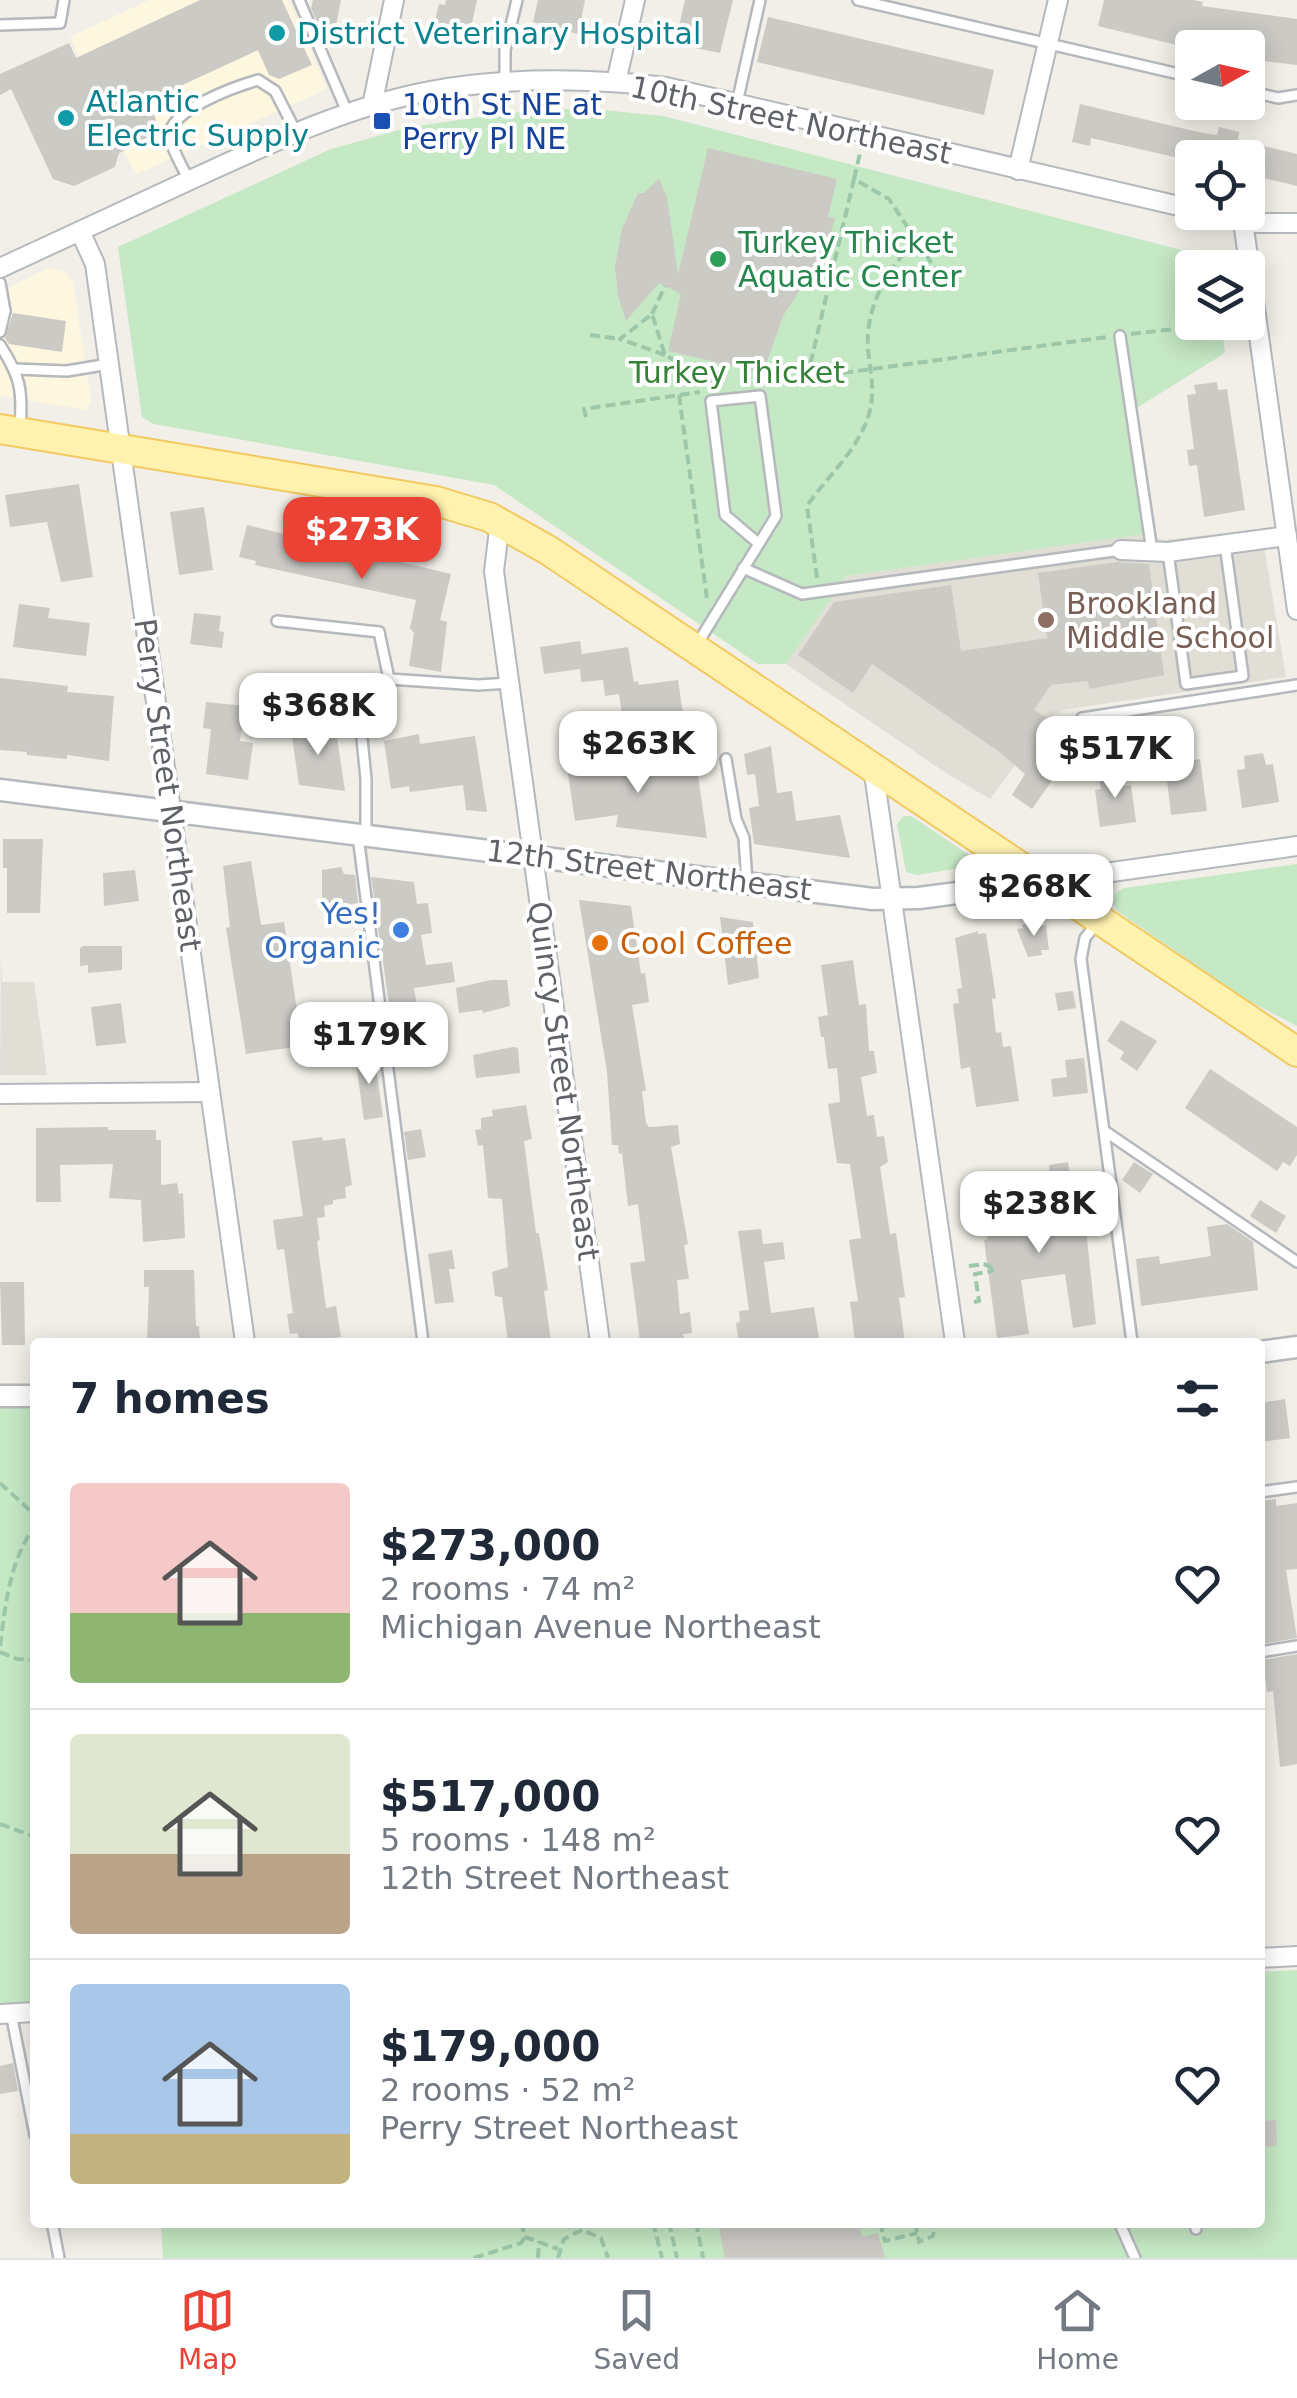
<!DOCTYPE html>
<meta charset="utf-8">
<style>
:root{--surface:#fff;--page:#f6f6f7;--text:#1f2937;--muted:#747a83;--line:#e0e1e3;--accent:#ea4335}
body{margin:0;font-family:"DejaVu Sans",sans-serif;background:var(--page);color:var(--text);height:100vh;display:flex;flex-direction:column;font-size:38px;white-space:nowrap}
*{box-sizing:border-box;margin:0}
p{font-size:32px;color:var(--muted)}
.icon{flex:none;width:55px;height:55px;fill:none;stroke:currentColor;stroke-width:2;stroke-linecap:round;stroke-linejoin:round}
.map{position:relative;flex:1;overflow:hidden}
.panel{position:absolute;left:30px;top:1338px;width:1235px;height:890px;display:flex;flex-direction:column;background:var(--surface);border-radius:10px;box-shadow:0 5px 25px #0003}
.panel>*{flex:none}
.needle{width:65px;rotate:82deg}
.controls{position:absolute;left:1175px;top:30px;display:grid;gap:20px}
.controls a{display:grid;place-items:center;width:90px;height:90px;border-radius:10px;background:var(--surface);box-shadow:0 5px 25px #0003;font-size:50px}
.price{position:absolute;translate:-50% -85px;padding:0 22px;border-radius:20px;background:#fff;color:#222;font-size:32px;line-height:65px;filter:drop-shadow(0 2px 5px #0008)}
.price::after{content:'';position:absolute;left:50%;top:60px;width:30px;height:22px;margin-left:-15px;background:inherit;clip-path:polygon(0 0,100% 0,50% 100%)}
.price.on{background:var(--accent);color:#fff}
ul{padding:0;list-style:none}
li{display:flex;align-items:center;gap:30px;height:250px;padding:0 40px}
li+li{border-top:2px solid var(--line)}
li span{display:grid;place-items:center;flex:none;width:280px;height:200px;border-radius:10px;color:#555}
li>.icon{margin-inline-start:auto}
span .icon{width:120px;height:120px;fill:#fffc;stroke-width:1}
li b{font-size:42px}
h2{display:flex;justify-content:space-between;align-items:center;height:120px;padding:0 40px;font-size:42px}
.menu{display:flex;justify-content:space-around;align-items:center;height:140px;border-top:2px solid var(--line);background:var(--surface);font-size:28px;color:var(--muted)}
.menu a{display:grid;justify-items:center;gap:5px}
.menu .on{color:var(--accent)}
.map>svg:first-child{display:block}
.commercial{fill:#fef7e0}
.education{fill:#e1ded6}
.green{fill:#c5e8c5}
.building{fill:#cccac5}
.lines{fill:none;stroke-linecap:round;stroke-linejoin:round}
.service-casing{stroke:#b5b8bc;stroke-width:14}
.minor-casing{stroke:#b5b8bc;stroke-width:22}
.tertiary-casing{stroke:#b5b8bc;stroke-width:25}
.primary-casing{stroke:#f2c960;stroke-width:32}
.path{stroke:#9cc7a9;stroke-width:4;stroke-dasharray:10 5;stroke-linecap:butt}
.service{stroke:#fff;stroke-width:9}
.minor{stroke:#fff;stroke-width:18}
.tertiary{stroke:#fff;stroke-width:20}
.primary{stroke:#fff2af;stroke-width:28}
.culture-dot{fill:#0f9aa8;stroke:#fff;stroke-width:4}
.transit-dot{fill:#1a4fb4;stroke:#fff;stroke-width:4}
.leisure-dot{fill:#2e9e5b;stroke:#fff;stroke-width:4}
.education-dot{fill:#8d6e63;stroke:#fff;stroke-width:4}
.shop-dot{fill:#3f7fe0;stroke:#fff;stroke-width:4}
.food-dot{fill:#e8710a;stroke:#fff;stroke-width:4}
.labels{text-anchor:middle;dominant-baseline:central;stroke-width:8;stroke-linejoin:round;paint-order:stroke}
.culture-label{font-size:30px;fill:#0d838f;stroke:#fff;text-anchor:start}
.transit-label{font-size:30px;fill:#164399;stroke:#fff;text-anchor:start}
.street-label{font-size:30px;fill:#5f6368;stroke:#fff}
.leisure-label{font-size:30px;fill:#27864d;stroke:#fff;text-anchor:start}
.park-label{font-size:30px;fill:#348238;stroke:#fff}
.education-label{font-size:30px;fill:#785e54;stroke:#fff;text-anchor:start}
.shop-label{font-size:30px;fill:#366cbe;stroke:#fff;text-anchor:end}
.food-label{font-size:30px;fill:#c56008;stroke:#fff;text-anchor:start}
</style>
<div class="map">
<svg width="1297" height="2258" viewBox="0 0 1297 2258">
<rect width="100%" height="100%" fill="#f1efe8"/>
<g class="commercial">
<polygon points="149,0 288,0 327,89 137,174 123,152 70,37"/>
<polygon points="49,268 67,273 73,282 91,401 86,410 0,396 0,292"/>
</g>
<g class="education">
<polygon points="1261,529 1286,677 1062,710 1052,716 990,799 949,775 786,664 847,576 1146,534 1164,540"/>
<polygon points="1,952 2,982 34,982 47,1075 0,1075"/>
</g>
<g class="green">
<polygon points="583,108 663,116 1212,258 1213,267 1192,268 1192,322 1221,323 1225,353 1127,414 1146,534 847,576 786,664 758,664 494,485 154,424 142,417 118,247 331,149 410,127 509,113"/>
<polygon points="904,816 911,816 968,854 970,860 967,867 917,875 906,872 897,824"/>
<polygon points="1297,864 1297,1026 1247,1000 1117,911 1113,903 1116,893 1124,888"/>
<polygon points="0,1397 35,1397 35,2012 0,2014"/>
<polygon points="1297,1970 1297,2258 163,2258 161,2223 1260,2222 1260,1972"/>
</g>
<g class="building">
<polygon points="200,0 282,0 312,65 279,79 269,75 258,50 148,101 159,127 156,135 119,153 115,167 74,186 53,179 11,89 0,95 0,74 69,43 76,58"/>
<polygon points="313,0 341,0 336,26 331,25 330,31 320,29 311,8"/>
<polygon points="446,0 477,0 468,41 438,34 439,31 433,29 439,4 445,5"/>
<polygon points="538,0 585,0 578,34 533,22"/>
<polygon points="685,0 733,0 720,53 675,44"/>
<polygon points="1104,0 1194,0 1203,2 1202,6 1297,19 1297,65 1248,59 1248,48 1189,48 1098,26"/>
<polygon points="768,17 994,70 984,115 757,62"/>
<polygon points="1080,104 1198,132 1217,135 1219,127 1239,132 1238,140 1297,154 1297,186 1248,174 1248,158 1192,158 1192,161 1091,138 1090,146 1072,142"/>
<polygon points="708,148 837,179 828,217 835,218 827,248 783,316 763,373 668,351 681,294 659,283 626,321 618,296 615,267 622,229 638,193 644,193 659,179 667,197 678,275"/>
<polygon points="13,313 66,321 62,352 9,344 5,338"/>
<polygon points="1217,382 1218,390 1227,389 1245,510 1204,517 1197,465 1189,466 1187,450 1194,449 1187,395 1196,394 1194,385"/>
<polygon points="79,484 93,577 61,582 47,522 10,527 5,495"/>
<polygon points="204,507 213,570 179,575 170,512"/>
<polygon points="247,525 451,574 440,620 447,622 441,672 409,666 414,633 410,628 416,600 255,565 256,561 239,557"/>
<polygon points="1118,562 1149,564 1164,675 1089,689 1088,681 1051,685 1034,710 1060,726 1044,752 1063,765 1032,809 1012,795 1025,774 998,751 872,664 853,693 798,655 834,602 951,585 961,651 1047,638 1038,573"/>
<polygon points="19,604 50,608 48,618 90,623 86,656 13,647"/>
<polygon points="194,613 221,616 219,631 224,632 222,648 190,644"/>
<polygon points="580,641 582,654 628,647 634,682 638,681 639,685 678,680 684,721 653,725 651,717 623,721 619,694 605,696 603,680 581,682 580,669 544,674 540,647"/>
<polygon points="0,678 68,686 67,692 114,696 109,761 67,755 67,759 27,755 27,752 0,750"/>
<polygon points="206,702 245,706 240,741 253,743 248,780 206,774 211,729 203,728"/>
<polygon points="1116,723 1119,740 1102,742 1104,753 1084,756 1081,729"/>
<polygon points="335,724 345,791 299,785 291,730"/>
<polygon points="419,734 420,744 475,736 487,812 466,810 463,785 410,792 409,786 391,789 384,741"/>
<polygon points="771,746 777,793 792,791 796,821 840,815 850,858 754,844 749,808 759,806 755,774 747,775 744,754"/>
<polygon points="1263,753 1266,765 1273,764 1279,802 1242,808 1237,770 1245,769 1244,756"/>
<polygon points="646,754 652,763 654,775 697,769 707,838 616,827 618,815 575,821 567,767"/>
<polygon points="1200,759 1207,811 1171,815 1167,780 1173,779 1172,765"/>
<polygon points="1121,773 1124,786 1131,785 1136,822 1100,827 1095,790 1101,789 1099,776"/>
<polygon points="3,839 43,839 40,913 7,913 7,868 3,868"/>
<polygon points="251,861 261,925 284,922 302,1046 246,1054 226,928 230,927 223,866"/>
<polygon points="341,867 344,874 355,875 358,903 334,907 334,902 322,904 322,870"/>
<polygon points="135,870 139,901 104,906 103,873"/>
<polygon points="371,877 414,882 417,904 428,903 432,933 421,935 426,965 452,962 455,982 414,988 421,1029 393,1033"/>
<polygon points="579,900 631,906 641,974 645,973 649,1002 632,1005 646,1091 642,1091 646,1123 649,1127 678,1125 680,1144 671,1147 688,1244 684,1245 689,1279 677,1280 680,1314 690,1312 692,1333 683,1334 684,1339 640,1341 630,1263 645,1261 638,1204 628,1206 622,1153 619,1154 618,1145 612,1145 607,1072"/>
<polygon points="720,917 753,922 759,978 728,985"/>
<polygon points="1037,923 1038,926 1046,925 1049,950 1041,950 1042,955 1028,957 1017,929 1023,928 1022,925"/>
<polygon points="978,931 978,934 986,933 996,998 992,999 996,1033 1001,1032 1003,1047 1011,1046 1019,1101 976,1107 970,1067 961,1069 953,1004 959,1003 957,989 962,988 955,938"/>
<polygon points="83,946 122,946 122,970 88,973 88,965 80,966 80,948"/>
<polygon points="853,960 859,1005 866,1004 869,1051 874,1051 877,1073 861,1077 867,1116 874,1115 877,1137 884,1136 888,1162 880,1167 890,1234 896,1233 905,1297 899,1298 905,1342 855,1342 850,1302 858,1301 849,1240 861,1238 850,1164 837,1163 828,1104 840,1102 837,1068 828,1069 824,1037 821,1037 818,1017 828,1015 821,965"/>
<polygon points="491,980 507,980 510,1006 483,1013 482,1010 459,1013 456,988"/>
<polygon points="1073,991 1076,1008 1058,1011 1055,993"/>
<polygon points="121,1003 126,1043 96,1046 91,1007"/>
<polygon points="1121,1020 1157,1041 1137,1071 1120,1059 1124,1052 1107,1041"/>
<polygon points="513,1047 518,1048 520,1073 476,1078 473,1055"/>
<polygon points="374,1054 383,1117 364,1120 355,1056"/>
<polygon points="1084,1058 1088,1093 1053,1097 1051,1079 1067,1077 1065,1060"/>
<polygon points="1210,1069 1297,1127 1297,1155 1290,1166 1283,1162 1277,1171 1185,1108"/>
<polygon points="526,1105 532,1139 524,1141 536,1233 539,1233 548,1290 544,1291 551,1342 508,1342 502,1297 495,1296 492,1272 508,1267 502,1199 488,1198 483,1145 478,1146 475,1130 481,1129 481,1118 493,1116 492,1110"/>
<polygon points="108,1127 108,1130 156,1130 156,1140 161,1140 161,1185 177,1183 179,1194 183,1193 185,1238 143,1242 141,1200 109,1198 113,1164 60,1165 61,1202 36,1202 36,1128"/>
<polygon points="421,1129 426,1157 408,1160 404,1132"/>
<polygon points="322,1137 323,1141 345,1138 352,1185 345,1187 346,1198 333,1200 333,1204 324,1206 325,1217 317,1218 320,1240 317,1241 326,1308 336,1306 341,1337 299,1342 298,1333 290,1334 287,1314 293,1313 284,1249 277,1250 273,1220 303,1216 292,1141"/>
<polygon points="1068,1162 1074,1202 1083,1201 1096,1324 1073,1328 1065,1274 1021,1280 1029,1334 997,1338 984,1240 988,1239 984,1214 1055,1205 1049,1165"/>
<polygon points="1134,1162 1153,1174 1140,1193 1122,1180"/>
<polygon points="1260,1200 1286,1216 1276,1233 1250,1216"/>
<polygon points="1227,1224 1253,1242 1258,1290 1141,1306 1136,1259 1159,1256 1160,1264 1211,1256 1207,1227"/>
<polygon points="761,1229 763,1244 783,1242 785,1259 764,1262 771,1313 814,1307 819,1339 813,1342 739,1342 736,1323 740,1322 739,1311 749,1310 738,1231"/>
<polygon points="452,1250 455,1269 449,1269 454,1302 435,1304 428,1254"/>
<polygon points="144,1270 194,1270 196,1326 199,1326 200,1342 147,1342 149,1287 144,1287"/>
<polygon points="0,1282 24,1282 25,1345 2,1345"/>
<polygon points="1285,1399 1290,1438 1260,1442 1260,1403"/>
<polygon points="1276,1499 1276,1506 1297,1503 1297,1569 1286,1570 1297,1638 1262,1644 1260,1501"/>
<polygon points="1297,1654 1297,1764 1280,1767 1273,1691 1267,1692 1263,1660"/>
<polygon points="13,2063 18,2091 0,2094 0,2066"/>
<polygon points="1276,2120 1277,2146 1260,2147 1260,2121"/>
<polygon points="750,2222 859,2222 862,2237 878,2233 885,2258 725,2258 719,2229"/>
</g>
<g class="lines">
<g class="service-casing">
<g id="service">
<polyline points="299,0 348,114"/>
<polyline points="858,0 1192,77"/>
<polyline points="0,25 60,23 64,0"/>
<polyline points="505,81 505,50 517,0"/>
<polyline points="1248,91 1278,98 1297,95"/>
<polyline points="737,103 760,0"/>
<path d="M189,181c-6,-14 -17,-30 -19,-44 -4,-26 67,-51 88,-57l17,11 21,41"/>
<polyline points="0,283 5,311 0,313"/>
<polyline points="0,332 5,311"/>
<polyline points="1120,336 1152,551"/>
<path d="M0,345c20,31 23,45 20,82"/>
<polyline points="15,369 67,371 109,364"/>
<polyline points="1168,552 1186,684 1243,676 1225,544"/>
<polyline points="743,568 802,594 1121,550"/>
<polyline points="277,621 379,632 389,679 478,685 509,683"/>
<polyline points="696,646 776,516 760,396 711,401 725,515 758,543"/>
<polyline points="309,687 364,688 389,679"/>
<polyline points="357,688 366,779 366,834"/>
<polyline points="1082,718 1297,685"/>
<polyline points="726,759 736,819 744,838 747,883"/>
<polyline points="358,836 423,1342"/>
<polyline points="1097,923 1085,938 1081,959 1132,1342"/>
<polyline points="1106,1132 1297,1262"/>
<polyline points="1260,1492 1297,1487"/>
<polyline points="1260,1652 1297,1646"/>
<polyline points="11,2013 35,2135"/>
<polyline points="52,2222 59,2258"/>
<polyline points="1119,2222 1135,2258"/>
<polyline points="1195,2222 1196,2229"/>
</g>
</g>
<g class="minor-casing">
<g id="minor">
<polyline points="616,82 635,0"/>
<polyline points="372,106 394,0"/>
<polyline points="1018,170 1058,0"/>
<polyline points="1206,212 1255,223 1297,223"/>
<polyline points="1243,221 1297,610"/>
<polyline points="80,231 95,264 245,1342"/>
<path d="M0,268c67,-31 134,-62 201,-93 74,-34 149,-69 229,-84 77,-14 158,-13 236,-4l526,122"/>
<polyline points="500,522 494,571 498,601 600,1342"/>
<polyline points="1121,550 1168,552 1287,536"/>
<polyline points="873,767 955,1342"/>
<polyline points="1041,882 1297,846"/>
<polyline points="0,1094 210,1092"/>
<polyline points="1260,1958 1297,1956"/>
<polyline points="0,2014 35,2012"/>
</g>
</g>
<g class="tertiary-casing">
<g id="tertiary">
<polyline points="0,790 873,899 919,898 1041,882"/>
<polyline points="1260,1352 1297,1347"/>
<polyline points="0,1396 35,1396"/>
</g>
</g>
<g class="primary-casing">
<polyline id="primary" points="0,429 436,501 489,517 548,550 1297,1052"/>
</g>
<g class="path">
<polyline points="854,179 861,149"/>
<polyline points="652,314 665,286"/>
<polyline points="1131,334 1235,322"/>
<polyline points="590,335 620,339"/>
<polyline points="665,355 620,339 652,314 665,355 722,386"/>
<polyline points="807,378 854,179 889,199 916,240"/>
<polyline points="769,383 1107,337"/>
<polyline points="679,395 707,599"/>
<polyline points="586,417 584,409 700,392"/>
<path d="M817,578l-10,-72c21,-31 54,-58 63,-96 5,-21 0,-40 -2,-61 -3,-43 20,-80 48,-109l29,43"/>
<polyline points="969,1266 984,1264 992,1268"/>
<polyline points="974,1302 979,1301 975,1274 992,1271 992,1268"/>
<polyline points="0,1483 35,1515"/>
<path d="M0,1646c6,-44 9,-83 35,-121"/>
<polyline points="0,1652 17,1659 35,1660"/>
<polyline points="0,1824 35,1837"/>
<polyline points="521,2222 525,2237 558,2249"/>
<polyline points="653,2222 662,2258"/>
<polyline points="669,2222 677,2258"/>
<polyline points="696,2222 703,2258"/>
<polyline points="880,2222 885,2241 917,2233"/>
<polyline points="915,2222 919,2242 933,2236 935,2222"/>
<polyline points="474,2258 521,2243 525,2237"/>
<polyline points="538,2258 539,2241"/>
<polyline points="558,2258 564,2239 582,2230 601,2238 608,2258"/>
</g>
<use href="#service" class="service"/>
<use href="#minor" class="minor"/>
<use href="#tertiary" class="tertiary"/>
<use href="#primary" class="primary"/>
</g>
<g class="culture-dot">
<circle cx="277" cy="33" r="10"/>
<circle cx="66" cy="118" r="10"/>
</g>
<rect class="transit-dot" x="372" y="111" width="20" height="20" rx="5"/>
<circle class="leisure-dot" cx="718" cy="259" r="10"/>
<circle class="education-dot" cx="1046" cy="620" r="10"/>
<circle class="shop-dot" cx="401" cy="930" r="10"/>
<circle class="food-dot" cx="600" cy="943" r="10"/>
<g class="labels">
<g class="culture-label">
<text x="297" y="33">District Veterinary Hospital</text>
<text x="86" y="101">Atlantic<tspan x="86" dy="34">Electric Supply</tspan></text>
</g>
<g class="transit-label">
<text x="402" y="104">10th St NE at<tspan x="402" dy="34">Perry Pl NE</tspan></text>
</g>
<g class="street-label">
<text transform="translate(791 120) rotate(12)">10th Street Northeast</text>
<text transform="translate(168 785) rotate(82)">Perry Street Northeast</text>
<text transform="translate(649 870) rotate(7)">12th Street Northeast</text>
<text transform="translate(564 1081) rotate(82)">Quincy Street Northeast</text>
</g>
<g class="leisure-label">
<text x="738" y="242">Turkey Thicket<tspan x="738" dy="34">Aquatic Center</tspan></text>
</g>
<g class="park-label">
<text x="737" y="372">Turkey Thicket</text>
</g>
<g class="education-label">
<text x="1066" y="603">Brookland<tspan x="1066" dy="34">Middle School</tspan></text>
</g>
<g class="shop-label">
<text x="381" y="913">Yes!<tspan x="381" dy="34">Organic</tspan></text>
</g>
<g class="food-label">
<text x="620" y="943">Cool Coffee</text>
</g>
</g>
</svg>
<div class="controls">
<a><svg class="needle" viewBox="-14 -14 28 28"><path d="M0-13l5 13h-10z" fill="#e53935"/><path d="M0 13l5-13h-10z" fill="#747a83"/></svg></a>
<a><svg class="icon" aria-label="locate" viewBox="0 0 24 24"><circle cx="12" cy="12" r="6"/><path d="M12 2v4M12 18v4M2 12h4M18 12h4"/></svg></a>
<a><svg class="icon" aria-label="layers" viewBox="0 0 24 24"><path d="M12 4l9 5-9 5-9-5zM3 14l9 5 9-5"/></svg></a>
</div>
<b class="price on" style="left:362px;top:582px">$273K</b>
<b class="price" style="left:318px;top:758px">$368K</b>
<b class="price" style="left:638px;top:796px">$263K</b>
<b class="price" style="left:1115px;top:801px">$517K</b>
<b class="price" style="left:1034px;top:939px">$268K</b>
<b class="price" style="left:369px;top:1087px">$179K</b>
<b class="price" style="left:1039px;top:1256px">$238K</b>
<section class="panel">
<h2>7 homes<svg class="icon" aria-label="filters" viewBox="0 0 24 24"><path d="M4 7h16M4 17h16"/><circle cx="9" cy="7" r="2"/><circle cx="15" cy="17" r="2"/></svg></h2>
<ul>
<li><span style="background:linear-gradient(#f6c9c9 65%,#8fb573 0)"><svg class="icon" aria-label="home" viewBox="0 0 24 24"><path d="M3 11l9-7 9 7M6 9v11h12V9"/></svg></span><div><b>$273,000</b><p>2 rooms · 74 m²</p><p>Michigan Avenue Northeast</p></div><svg class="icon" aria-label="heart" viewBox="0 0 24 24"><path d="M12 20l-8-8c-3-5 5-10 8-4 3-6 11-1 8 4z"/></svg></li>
<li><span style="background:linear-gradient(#dfe7d0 60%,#b9a48a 0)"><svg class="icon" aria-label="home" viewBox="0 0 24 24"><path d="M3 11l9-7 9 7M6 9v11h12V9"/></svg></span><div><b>$517,000</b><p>5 rooms · 148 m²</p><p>12th Street Northeast</p></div><svg class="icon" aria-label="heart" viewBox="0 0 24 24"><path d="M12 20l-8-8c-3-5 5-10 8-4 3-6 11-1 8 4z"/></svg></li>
<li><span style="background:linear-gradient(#a9c7e8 75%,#c2b280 0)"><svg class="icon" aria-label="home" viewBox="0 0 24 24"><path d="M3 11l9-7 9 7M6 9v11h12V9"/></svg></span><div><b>$179,000</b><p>2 rooms · 52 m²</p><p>Perry Street Northeast</p></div><svg class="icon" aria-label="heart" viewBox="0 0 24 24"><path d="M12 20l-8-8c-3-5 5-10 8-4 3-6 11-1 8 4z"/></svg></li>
</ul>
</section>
</div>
<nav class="menu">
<a class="on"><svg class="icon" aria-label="map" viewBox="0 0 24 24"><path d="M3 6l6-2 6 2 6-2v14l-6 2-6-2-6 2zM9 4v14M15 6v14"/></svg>Map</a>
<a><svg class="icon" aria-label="saved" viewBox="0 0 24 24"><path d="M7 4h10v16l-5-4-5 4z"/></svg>Saved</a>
<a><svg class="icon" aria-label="home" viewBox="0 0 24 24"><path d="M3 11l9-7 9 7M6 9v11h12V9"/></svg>Home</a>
</nav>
